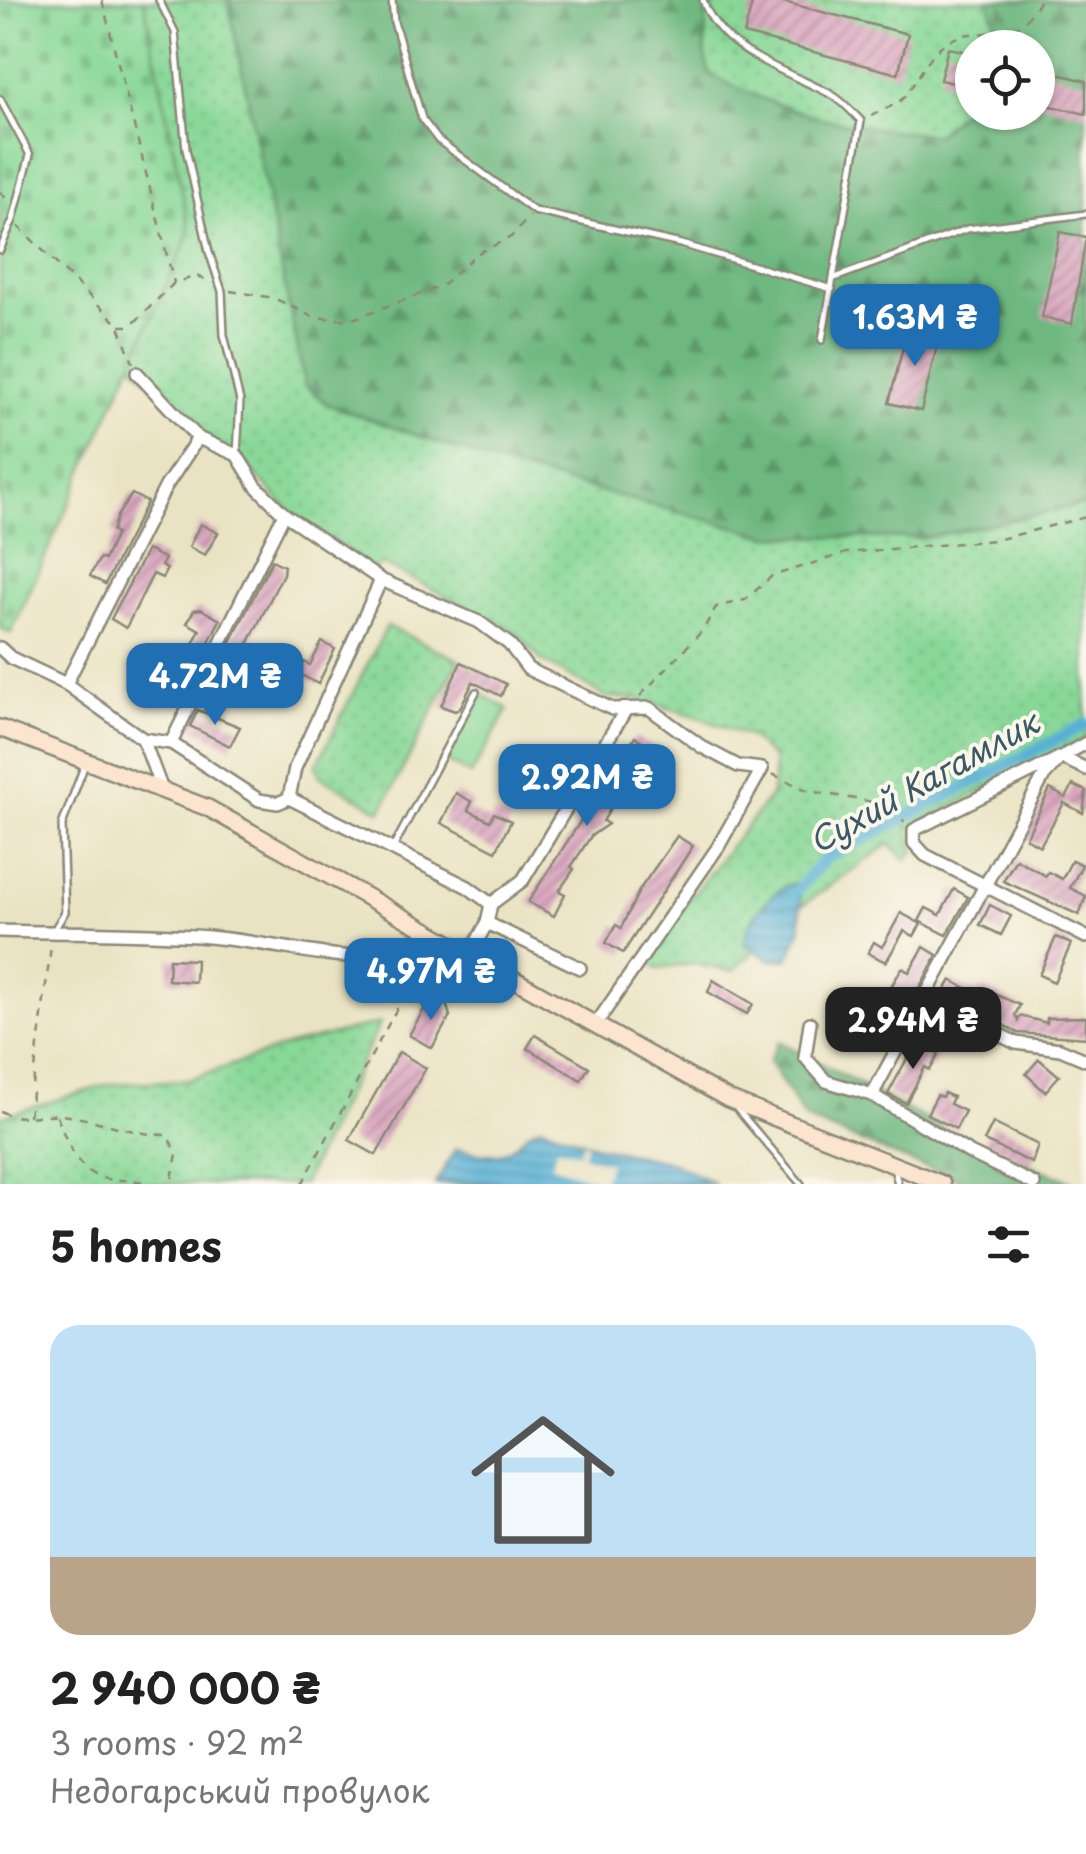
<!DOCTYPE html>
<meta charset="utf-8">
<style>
:root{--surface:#fff;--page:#f2f2f2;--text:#222;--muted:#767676;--accent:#1f6fb2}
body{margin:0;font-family:"Playpen Sans",sans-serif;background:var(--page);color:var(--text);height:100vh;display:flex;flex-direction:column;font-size:38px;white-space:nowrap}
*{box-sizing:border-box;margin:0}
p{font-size:32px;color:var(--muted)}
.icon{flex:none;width:55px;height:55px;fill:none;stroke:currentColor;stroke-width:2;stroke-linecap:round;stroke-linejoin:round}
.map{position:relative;height:1184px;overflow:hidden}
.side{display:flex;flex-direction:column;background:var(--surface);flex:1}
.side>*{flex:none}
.fabs{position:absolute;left:955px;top:30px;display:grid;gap:20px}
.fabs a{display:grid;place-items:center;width:100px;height:100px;border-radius:50%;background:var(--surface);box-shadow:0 2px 8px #0004;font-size:50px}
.price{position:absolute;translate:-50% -85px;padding:0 22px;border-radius:20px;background:var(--accent);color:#fff;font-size:32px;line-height:65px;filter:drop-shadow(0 2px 5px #0008)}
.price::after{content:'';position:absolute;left:50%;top:60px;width:30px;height:22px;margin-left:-15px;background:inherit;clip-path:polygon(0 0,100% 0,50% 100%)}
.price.on{background:#222;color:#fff}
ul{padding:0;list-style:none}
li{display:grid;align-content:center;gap:20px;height:530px;padding:0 50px}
li span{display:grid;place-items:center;height:310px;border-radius:30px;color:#555}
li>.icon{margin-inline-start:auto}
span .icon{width:180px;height:180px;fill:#fffc;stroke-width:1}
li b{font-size:42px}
h2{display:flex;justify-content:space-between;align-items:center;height:120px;padding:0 50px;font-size:42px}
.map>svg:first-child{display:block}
.grass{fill:url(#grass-dots);stroke:#5a8261;stroke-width:2.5}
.forest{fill:url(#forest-firs);stroke:#4c7256;stroke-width:2.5}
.cemetery{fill:url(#cemetery-stones);stroke:#5a8261;stroke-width:2.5}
.garden{fill:#88d897;stroke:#5a8261;stroke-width:2.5}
.water{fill:url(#water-rules);stroke:#426e80;stroke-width:2.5}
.pier{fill:#eae3c3}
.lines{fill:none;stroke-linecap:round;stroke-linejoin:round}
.canal{stroke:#58b1d5;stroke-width:12}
.building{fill:url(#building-hatch)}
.lane-casing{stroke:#8a8777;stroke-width:10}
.street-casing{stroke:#8a8777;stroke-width:16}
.secondary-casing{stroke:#8a8777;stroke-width:20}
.path{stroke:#8a8777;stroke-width:2.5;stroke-dasharray:8 8;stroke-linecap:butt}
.lane{stroke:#fff;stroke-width:5}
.street{stroke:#fff;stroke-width:11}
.secondary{stroke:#fce5cf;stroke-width:15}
.labels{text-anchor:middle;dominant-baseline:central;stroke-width:8;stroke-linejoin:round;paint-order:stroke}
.water-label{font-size:32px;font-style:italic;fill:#3b5a66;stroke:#fbf7ec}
</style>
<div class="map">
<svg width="1086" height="1184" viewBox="0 0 1086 1184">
<defs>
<pattern id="grass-dots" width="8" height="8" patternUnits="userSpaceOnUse" patternTransform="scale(2.5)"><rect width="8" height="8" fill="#88d897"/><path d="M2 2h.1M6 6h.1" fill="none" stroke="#76ba82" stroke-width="1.8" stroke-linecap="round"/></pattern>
<pattern id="forest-firs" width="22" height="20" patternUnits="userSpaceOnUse" patternTransform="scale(2.5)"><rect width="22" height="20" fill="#6eb880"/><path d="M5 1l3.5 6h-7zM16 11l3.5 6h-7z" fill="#5b9669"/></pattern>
<pattern id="cemetery-stones" width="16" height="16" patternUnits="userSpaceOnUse" patternTransform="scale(2.5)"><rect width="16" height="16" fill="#88d897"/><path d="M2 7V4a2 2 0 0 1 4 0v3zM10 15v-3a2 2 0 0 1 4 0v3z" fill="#76ba82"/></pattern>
<pattern id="water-rules" width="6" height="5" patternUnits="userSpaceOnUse" patternTransform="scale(2.5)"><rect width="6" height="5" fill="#58b1d5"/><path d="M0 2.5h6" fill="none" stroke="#4990ad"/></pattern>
<pattern id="building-hatch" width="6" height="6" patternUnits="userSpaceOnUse" patternTransform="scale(2.5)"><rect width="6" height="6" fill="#daa6bf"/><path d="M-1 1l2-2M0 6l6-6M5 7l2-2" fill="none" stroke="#b1879b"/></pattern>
</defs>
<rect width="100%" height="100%" fill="#fbf7ec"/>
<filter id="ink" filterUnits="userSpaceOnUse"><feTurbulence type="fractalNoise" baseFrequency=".01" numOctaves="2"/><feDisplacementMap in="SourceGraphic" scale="20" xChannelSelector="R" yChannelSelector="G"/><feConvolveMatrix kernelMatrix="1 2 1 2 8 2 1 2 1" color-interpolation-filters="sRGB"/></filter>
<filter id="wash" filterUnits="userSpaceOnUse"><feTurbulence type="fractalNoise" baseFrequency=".0048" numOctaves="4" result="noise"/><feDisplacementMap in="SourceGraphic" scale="40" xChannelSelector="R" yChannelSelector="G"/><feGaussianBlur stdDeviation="2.25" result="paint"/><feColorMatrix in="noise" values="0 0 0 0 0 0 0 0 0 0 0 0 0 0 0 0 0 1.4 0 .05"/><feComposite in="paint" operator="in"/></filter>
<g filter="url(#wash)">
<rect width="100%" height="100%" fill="#eae3c3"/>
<g class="grass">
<polygon points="144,0 228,0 306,386 329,405 505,466 769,536 924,538 1086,504 1086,738 909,828 915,851 906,859 889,844 800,907 799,882 791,884 750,924 745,944 755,950 733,971 691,964 658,969 649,962 648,951 772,794 774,760 751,737 690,714 637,699 606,697 541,660 516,632 381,563 375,570 291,513 249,468 195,428 130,361 190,233"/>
<path d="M722,0h266l10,32 -2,15 -24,1v55l-36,32c-87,-7 -149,-20 -227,-61l-4,-17 1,-44z"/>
<polygon points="387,626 459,660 381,811 320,776 316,766"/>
<polygon points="380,1023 303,1184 0,1184 0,1117 110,1084 188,1080 290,1045"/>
</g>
<g class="forest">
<path d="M228,0h494l-16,14 -1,43 5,17c77,41 139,54 226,61l36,-32v9h66v-64l-42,-1 2,-15 -10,-32h98v504l-162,34 -155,-2 -264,-70 -176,-61 -24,-19z"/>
<polygon points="779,1041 955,1135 1077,1184 972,1184 901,1158 805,1119 769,1061"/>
</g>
<polygon class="cemetery" points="0,0 144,0 190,233 11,633 0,628"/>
<polygon class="garden" points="481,694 508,709 471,775 445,761"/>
<g class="water">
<path d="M800,882l1,48 -13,29 -16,2 -27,-17c2,-26 29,-57 55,-62z"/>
<path d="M542,1126l57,21 72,15 45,22h-281l21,-35c14,1 29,8 43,5 20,-5 24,-24 43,-28z"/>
</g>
<polygon class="pier" points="583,1142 587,1143 583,1155 609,1163 603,1182 551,1166 557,1147 579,1153"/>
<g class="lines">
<polyline class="canal" points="793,894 826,858 1086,724"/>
</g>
<g id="blocks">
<g class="building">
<polygon points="753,0 776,0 908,34 898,74 744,34"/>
<polygon points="948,48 972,53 972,87 940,80"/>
<polygon points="1038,69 1086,81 1086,114 1038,103"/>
<polygon points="1060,232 1086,237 1072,324 1042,317"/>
<polygon points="908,327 940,334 921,411 889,403"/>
<polygon points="132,494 147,502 105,584 90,576 100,558 104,560 116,534 112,531 117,516"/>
<polygon points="200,524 218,533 205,555 189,547"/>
<polygon points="147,550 165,559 161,566 167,569 162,578 153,574 126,628 111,619"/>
<polygon points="272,560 284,566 283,574 230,680 216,673 235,647 230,644"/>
<polygon points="201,609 220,620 198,663 186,657 200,630 187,623 194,610"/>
<polygon points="322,642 335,649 318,684 298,673 304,662 310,665"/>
<polygon points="461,662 506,684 501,696 473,682 460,708 455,711 441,706"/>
<polygon points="198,710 240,727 230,746 190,726"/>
<polygon points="635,737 655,749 648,759 642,756 603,821 608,824 591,836 571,867 574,869 559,891 565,894 554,916 528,902"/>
<polygon points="1073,785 1086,791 1083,813 1064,803 1040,846 1026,838 1050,789 1066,798"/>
<polygon points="456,793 472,802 468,810 490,821 494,813 511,821 496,851 441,823"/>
<polygon points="677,836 693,846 623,953 606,943 616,925 621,928 640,889"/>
<polygon points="1016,859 1046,876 1048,872 1062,879 1072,860 1082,865 1070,888 1086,896 1079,915 1003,881"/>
<polygon points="954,889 968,897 947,935 919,921 926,908 940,915"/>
<polygon points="990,905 1011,916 1001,935 980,925"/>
<polygon points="901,913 921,924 914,936 904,931 886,962 868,953 874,942 882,947"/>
<polygon points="1056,937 1071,944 1054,982 1039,975"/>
<polygon points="924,947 937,955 901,1022 886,1013 891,1004 883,1000 902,968 909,972"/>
<polygon points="169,959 196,960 195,982 168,980"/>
<polygon points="713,980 753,1004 747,1014 708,992"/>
<polygon points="951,980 977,994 981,988 1020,1005 1015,1015 1018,1021 1020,1016 1047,1023 1047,1018 1086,1017 1086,1038 1018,1033 944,992"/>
<polygon points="445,1000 450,1016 432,1048 409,1035 427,1004"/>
<polygon points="535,1035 589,1067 581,1080 527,1048"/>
<polygon points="916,1042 939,1054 930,1070 925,1067 906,1103 888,1094"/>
<polygon points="399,1052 426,1068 376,1155 349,1140"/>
<polygon points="1039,1059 1059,1076 1045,1092 1026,1074"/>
<polygon points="944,1093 953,1097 950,1104 965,1111 956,1129 927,1114 937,1095 942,1097"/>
<polygon points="993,1123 1038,1145 1032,1163 984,1141"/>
</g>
</g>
</g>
<g filter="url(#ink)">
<use href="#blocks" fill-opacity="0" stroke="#8a8777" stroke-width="2.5"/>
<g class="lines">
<g class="lane-casing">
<g id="lane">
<polyline points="159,0 175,32 186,149 209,252 222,291 224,335 240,401 237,455"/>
<polyline points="392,0 394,22 422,119 438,140 534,211 681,244 832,289"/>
<path d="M703,0c17,53 86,71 129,95 11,6 20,17 29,26l-39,219"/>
<polyline points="0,99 30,155 13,220 0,250"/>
<polyline points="835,278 967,229 1086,214"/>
<polyline points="393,848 476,692"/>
<polyline points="54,930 65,912 62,825 85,764"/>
<polyline points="737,1109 801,1184"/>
<polyline points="894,1168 898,1184"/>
</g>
</g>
<g class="street-casing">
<g id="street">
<polyline points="137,373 198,438 237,455 256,486 284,514 381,580 479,622 509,644 528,669 612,709 649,708 702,747 738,766 762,769 718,847 596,1024"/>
<polyline points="0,648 11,658 66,684 143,739 171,743 259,800 278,803 289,798 468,887 491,904 487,923 580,968"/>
<polyline points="66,684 166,486 198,438"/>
<polyline points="143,739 162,790"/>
<polyline points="171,743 284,514"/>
<polyline points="1086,769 1061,757 914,830 914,843 925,855 1086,937"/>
<polyline points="289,798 295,768 381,580"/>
<polyline points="491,904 523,880 625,711"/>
<path d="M0,931c69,2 140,1 209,6 93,8 148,37 244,7"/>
<polyline points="470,954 487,923"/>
<polyline points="924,997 1016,1043 1060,1049 1086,1060"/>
<polyline points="810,1023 805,1057 826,1081 872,1095 970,1153 1034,1184"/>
<polyline points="872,1095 1044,776 1061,757 1086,743"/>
</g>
</g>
<g class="secondary-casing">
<polyline id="secondary" points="0,728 208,808 728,1099 942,1184"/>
</g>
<g class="path">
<polyline points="102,0 174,283"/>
<path d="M871,116c10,-6 25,-10 33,-19 14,-16 25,-45 43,-55 37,-22 61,13 93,-42"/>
<polyline points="0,192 9,201"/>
<polyline points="18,226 118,324 133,363"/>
<polyline points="230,291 274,298 313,317 350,320 442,286 476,254 511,237 530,216"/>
<polyline points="120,326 131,326 174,283 197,276 209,282"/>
<polyline points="640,696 703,630 716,607 745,600 772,576 846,553 996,540 1086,517"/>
<polyline points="772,774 809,791 896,806 904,822"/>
<path d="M0,1111c25,12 34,2 60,4 37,3 71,20 107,20l10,19 -6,30"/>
<polyline points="29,1116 51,946"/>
<path d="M57,1116c8,22 20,56 45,62 16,4 32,0 48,6"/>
<polyline points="302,1184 420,966"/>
</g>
<use href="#lane" class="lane"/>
<use href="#street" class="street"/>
<use href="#secondary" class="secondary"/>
</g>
</g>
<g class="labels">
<g class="water-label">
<text transform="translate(923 781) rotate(-29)">Сухий Кагамлик</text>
</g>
</g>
</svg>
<div class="fabs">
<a><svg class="icon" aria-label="locate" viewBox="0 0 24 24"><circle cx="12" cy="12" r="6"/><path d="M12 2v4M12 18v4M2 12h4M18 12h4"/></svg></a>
</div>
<b class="price" style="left:915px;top:369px">1.63M ₴</b>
<b class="price" style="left:215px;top:728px">4.72M ₴</b>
<b class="price" style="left:587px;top:829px">2.92M ₴</b>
<b class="price" style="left:431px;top:1023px">4.97M ₴</b>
<b class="price on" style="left:913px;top:1072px">2.94M ₴</b>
</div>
<section class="side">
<h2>5 homes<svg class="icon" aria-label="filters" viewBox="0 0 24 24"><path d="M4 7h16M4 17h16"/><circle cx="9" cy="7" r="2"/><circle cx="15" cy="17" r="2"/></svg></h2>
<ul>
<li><span style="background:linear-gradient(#bfe0f5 75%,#b9a48a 0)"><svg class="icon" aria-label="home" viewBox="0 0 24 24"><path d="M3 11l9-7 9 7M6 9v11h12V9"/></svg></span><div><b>2 940 000 ₴</b><p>3 rooms · 92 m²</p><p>Недогарський провулок</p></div></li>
</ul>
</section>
